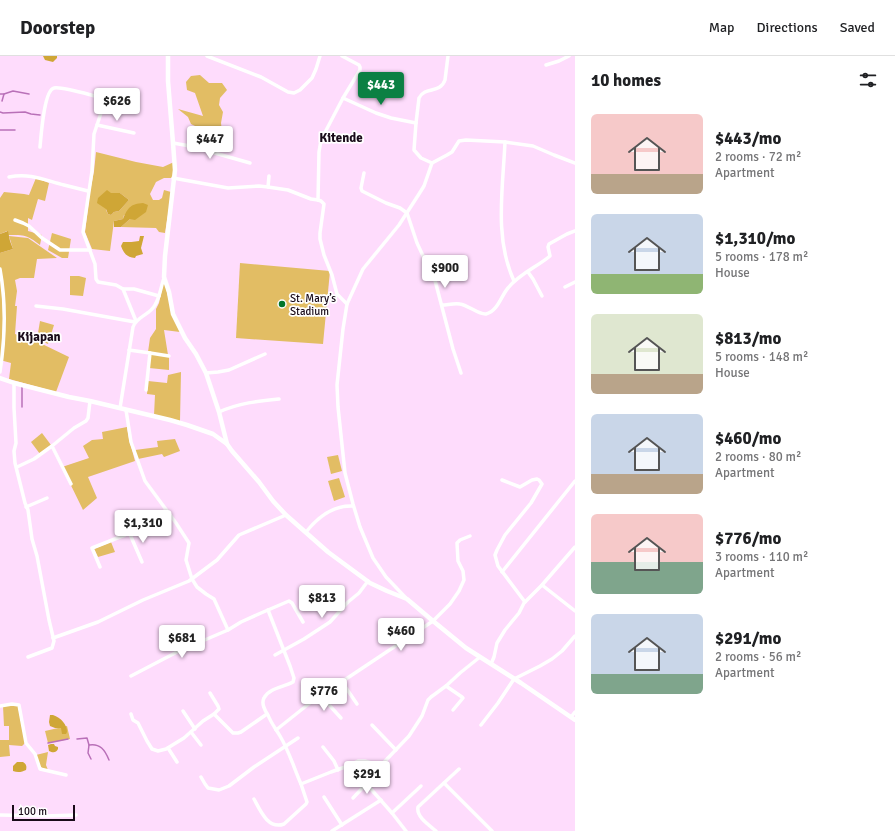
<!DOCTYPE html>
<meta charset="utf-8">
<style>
:root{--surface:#fff;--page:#f6f6f6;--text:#202124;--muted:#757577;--line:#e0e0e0;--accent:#0b8043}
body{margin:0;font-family:Signika,sans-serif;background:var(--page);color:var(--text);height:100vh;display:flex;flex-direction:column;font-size:15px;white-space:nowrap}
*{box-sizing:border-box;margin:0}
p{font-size:13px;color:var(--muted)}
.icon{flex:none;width:22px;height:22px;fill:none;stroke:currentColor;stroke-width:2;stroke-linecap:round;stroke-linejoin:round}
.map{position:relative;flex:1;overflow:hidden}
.drawer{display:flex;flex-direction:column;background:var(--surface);width:320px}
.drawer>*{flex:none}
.scale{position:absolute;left:12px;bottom:10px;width:63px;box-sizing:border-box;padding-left:4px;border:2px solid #190b19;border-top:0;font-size:11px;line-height:14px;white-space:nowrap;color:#190b19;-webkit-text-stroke:3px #fff;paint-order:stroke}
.price{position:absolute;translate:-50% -34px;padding:0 9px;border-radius:4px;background:#fff;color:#222;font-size:13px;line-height:26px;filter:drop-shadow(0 1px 2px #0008)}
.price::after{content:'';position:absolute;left:50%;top:24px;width:12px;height:9px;margin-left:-6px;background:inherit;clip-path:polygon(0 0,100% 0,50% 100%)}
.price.selected{background:var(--accent);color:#fff}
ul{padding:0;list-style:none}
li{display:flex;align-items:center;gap:12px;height:100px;padding:0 16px}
li span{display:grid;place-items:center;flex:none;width:112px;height:80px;border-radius:6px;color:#555}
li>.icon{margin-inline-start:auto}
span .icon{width:48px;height:48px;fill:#fffc;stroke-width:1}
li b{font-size:17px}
h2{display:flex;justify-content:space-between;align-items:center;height:48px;padding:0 16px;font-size:17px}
header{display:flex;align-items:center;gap:24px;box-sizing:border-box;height:56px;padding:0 20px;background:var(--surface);border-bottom:1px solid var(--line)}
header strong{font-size:19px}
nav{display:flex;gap:22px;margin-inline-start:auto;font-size:14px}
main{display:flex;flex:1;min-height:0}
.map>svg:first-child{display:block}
.green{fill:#e2bd64;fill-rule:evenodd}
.forest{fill:#cfa636}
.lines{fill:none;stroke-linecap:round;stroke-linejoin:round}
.stream{stroke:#b970b8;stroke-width:1.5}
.minor{stroke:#fff;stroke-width:3.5}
.tertiary{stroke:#fff;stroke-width:4.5}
.poi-dot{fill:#01762b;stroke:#fff;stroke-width:1.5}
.labels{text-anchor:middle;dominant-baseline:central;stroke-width:3.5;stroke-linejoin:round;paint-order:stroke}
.poi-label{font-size:11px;fill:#190b19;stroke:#fff;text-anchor:start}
.quarter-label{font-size:13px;font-weight:bold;fill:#190b19;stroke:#fff}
</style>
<header>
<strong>Doorstep</strong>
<nav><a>Map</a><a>Directions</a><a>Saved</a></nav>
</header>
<main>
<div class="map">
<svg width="575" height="775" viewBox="0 0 575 775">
<rect width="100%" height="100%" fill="#fedcfc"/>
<g class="green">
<polygon points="200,19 209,27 222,27 227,34 220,42 219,49 223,56 221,67 222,76 222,82 216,79 212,73 197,71 191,68 188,61 178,53 203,60 195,37 187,34 186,26 191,20"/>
<path d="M96,96l40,10 27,5 11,-5 -1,16h-9l-8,4 -6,12 3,6h6l3,-2 2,-8 7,2c-1,14 -4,27 -6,41l-6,-1 -3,-4 -35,-1 9,-8 -6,-4 -1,4 -9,2 -4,30 -18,-2 -7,-17 5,-40 4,-21zM111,137h9l9,7 -10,11 -5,1 -3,3 -3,-1 -2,-4z"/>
<path d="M36,122l13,5 -4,18 -7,-2 -6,21 -4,-2v13l14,4 -2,10c-13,-10 -15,-10 -32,-10l-1,-4 -7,3v-36l4,-6 20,2 5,1z"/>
<polygon points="52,177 71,183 68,202 62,202 48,194"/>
<polygon points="9,180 28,182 57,202 37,203 34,222 20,222 15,224 17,235 15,250 17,250 15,278 38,286 69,301 56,336 9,323 11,307 0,304 0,197 13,193"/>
<polygon points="240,207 330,215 323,288 236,282"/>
<polygon points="70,220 79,220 86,222 83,240 70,239"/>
<polygon points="164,224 173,261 180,276 164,274 168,299 148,296 150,282 156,273 156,253 159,247"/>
<polygon points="40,265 54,269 48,288 37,283"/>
<polygon points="150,298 169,300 169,314 149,312"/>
<polygon points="181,316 180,365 154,359 155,339 147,338 148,325 167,327 168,319"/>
<polygon points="127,371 129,383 135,405 88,421 97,442 83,454 62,411 89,402 83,390 92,384 103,383 102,376"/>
<polygon points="42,377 51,389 40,398 31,386"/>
<polygon points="175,383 180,395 164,401 162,398 138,403 135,394 158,391 157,385"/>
<polygon points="338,399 342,415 331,418 327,401"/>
<polygon points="339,422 345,441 334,445 328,425"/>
<polygon points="111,486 115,496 98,501 94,493"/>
<polygon points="10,649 18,650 25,687 22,690 9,689 10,700 0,701 0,684 9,684 9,670 4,670 3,650"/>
<polygon points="67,670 70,683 48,687 45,675"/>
<path d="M48,696l-2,13 2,5c-10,-2 -9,-7 -12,-15z"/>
</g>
<g class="forest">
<polygon points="43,0 57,0 57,2 53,6 45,4"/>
<polygon points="107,134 111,137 120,137 129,144 119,155 114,156 111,159 108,158 106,153 97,147 98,142"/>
<path d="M143,147l5,2 -2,7 -11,8 -5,-1 -9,8h-7v-6l9,-2c5,-12 8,-15 20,-16z"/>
<polygon points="8,175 10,185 13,193 0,197 0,178"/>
<path d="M140,180h4l-3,12 2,6 -7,2 -1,2c-8,-1 -11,-4 -14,-12l2,-4c6,0 11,0 16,-1z"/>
<path d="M50,659h3c8,3 14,9 14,17l-1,2h-4l-1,-6h-6l-5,-2 -1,-4z"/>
<path d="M51,688h3l1,2 3,1v2c-2,4 -5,4 -9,2l-1,-6z"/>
<path d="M17,706h6c3,2 4,4 3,8 -4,2 -8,3 -13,1v-5z"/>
</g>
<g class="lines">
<g class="stream">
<polyline points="0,38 4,38"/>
<polyline points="2,45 4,38 13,35 29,38"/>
<polyline points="0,56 3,57 25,56 31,58 40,59"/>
<polyline points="0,74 15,74"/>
<polyline points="22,351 22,331"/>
<polyline points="77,683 87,682 89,689 88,697 91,703"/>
<polyline points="48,687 68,683"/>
<path d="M89,689c11,-2 16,5 20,15"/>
</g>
<g class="minor">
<polyline points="207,0 261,21 288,36 294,37 300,34 312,22 316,13 320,0"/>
<polyline points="342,0 359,9 360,11 360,14 343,42 321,84 319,96 318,144 321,145 324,148 320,177 320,183 324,199 332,219 337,238 347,248"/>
<polyline points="546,9 559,5 569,0"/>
<polyline points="343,42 376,57 391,62 416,67"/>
<polyline points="97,69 134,77"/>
<path d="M505,86c-2,46 -11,96 9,139"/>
<polyline points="173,87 190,90 250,107"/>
<path d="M40,91c1,-10 4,-57 14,-59 8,-2 39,8 49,10l-1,12 -8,24 -2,37 -9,61 12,32 1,15 2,3 18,3 7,4 13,32"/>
<polyline points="432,107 447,99 452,96 459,85 466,84 505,86 533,90 554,99 575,107"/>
<polyline points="364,117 361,132 362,135 386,147 400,152 407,157 417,187 425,204 432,213 453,293 461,317"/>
<path d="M9,121c22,-4 35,3 55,8 8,2 16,4 24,6"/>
<polyline points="173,122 228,132 259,130 268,131 288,134 311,143 318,144"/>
<polyline points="268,131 269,120"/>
<polyline points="15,164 23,167 29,170 42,182 60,194 90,194"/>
<path d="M0,213c6,33 5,70 0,103"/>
<polyline points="528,216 533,223 542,240"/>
<polyline points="565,231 575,226"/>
<polyline points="123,233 134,233 159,240"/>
<path d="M442,249c5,0 12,-2 18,-1 8,1 19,11 26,10 12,-3 15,-18 22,-26 11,-14 29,-21 42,-32l-2,-9 1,-3 18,-10 8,-3"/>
<polyline points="36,250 63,253 135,266"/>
<polyline points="129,294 150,297 146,334"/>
<polyline points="150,297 169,300"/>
<polyline points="206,317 218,316 229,314 265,298"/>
<polyline points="14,327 14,352 16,387 14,395 15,407 25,447 28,454 32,483 37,500 49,564 54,585 52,592 28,601"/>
<path d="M120,352l13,-81c4,-11 17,-12 22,-22 5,-8 6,-19 9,-27"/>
<polyline points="126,354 131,386 145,425 176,467 189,487 186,504 192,523 197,531 206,538 214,543 228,574"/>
<path d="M219,356c20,-9 39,-11 60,-13"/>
<polyline points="52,390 71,428"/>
<polyline points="17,411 34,403 52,390 74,372 86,365 88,362 90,345"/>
<polyline points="502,424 520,431 532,424 537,423 539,424 542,428 531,447 505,479 497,494 495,499 498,510 525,546"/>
<polyline points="26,451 47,442"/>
<polyline points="129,476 142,506"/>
<path d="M306,476c12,-15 28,-27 47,-26"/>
<polyline points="100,511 92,492 125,479 166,454"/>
<polyline points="502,516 575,425"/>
<polyline points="542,529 575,555"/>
<path d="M406,542l-20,-21 -13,-19 -13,-31 -7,-23 -8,-31 -7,-66 -1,-22 6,-56 4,-25 16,-35 36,-44 20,-31 5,-8 8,-23 -11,-5 -7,-8 2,-27 3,-25c6,-12 21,-4 26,-18l3,-24"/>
<path d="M268,554l22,56 4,12 -1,4c-9,5 -24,6 -29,16 -3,5 1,13 4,17 3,8 8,14 12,21 9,15 14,32 21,48l30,-12 17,-6 10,-5h7l16,5"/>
<polyline points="53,582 98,566 143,544 189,525 217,504 239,479 286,459"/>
<polyline points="275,599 304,583 330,566 348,546 359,537 368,525"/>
<polyline points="491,608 494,601 497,587 505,574 519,557 524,547 542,529 575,491"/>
<polyline points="131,620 179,595 228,574 241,566 261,557 289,545 292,547 303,566"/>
<polyline points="342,626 357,648"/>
<polyline points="446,630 462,641 463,642 453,654"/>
<polyline points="320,639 341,662"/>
<polyline points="0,650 12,648 19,649 26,687 35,698 40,713 66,719"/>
<polyline points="183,655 195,673"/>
<polyline points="131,658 133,664 138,667 147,685 152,693 158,695 166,693 184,682 203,665 214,658 219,653 218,650 210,637"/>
<polyline points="214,658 233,677 238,677 241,676 267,658"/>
<polyline points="571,661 575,656"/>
<polyline points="372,669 396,694"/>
<polyline points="481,669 498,647 514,623 540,610 552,603 562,595 575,580"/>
<polyline points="276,674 320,639 340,627 433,565 450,548 459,535 464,524 463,515 458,505 457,487 460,484 470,480"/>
<polyline points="191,676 201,689"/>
<polyline points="323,691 334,705 338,714"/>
<polyline points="168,692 177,706"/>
<polyline points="201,721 205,728 208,732 219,734 229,730 254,711 298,682"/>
<polyline points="444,727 492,775"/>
<polyline points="324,741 342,769"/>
<polyline points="353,742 368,726"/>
<path d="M254,743c6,11 14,31 30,25l22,-20 1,-2 -6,-18"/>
<polyline points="392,757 421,730"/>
<polyline points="0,759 46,760 76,759"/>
<polyline points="332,775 381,744"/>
<polyline points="406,775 392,757 370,732 368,729 369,723 387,703 409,680 422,660 428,644 431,641 446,630 460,617 480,601"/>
<path d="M436,775c-7,-6 -20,-14 -18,-24l41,-38"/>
</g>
<g class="tertiary">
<polyline points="168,0 168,25 173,87 175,114 165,200 164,221 169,236 173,258 185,282 196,298 206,317 219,356 227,388"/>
<polyline points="0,322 14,327 69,341 90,345 170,364 187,369 213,378 227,388 232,395 259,426 273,445 286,459 328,496 370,527 387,535 407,543 433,565 466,592 521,627 575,664"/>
</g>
</g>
<circle class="poi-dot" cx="282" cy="248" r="4"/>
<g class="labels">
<g class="poi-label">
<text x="290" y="242">St. Mary’s<tspan x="290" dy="13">Stadium</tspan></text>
</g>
<g class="quarter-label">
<text x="341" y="82">Kitende</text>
<text x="39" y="281">Kijapan</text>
</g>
</g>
</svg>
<div class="scale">100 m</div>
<b class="price selected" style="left:381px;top:50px">$443</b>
<b class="price" style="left:117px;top:66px">$626</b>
<b class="price" style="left:210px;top:104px">$447</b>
<b class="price" style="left:445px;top:233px">$900</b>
<b class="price" style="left:143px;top:488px">$1,310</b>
<b class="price" style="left:322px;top:563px">$813</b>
<b class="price" style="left:401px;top:596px">$460</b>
<b class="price" style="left:182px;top:603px">$681</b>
<b class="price" style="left:324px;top:656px">$776</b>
<b class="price" style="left:367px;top:739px">$291</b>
</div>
<section class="drawer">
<h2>10 homes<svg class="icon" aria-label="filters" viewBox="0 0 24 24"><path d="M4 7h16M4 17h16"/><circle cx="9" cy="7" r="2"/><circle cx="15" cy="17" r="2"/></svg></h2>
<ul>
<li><span style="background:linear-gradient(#f6c9c9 75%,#b9a48a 0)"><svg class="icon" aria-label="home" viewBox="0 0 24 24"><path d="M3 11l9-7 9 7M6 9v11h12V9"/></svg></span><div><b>$443/mo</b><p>2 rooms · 72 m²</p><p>Apartment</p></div></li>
<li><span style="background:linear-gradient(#c9d6e8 75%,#8fb573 0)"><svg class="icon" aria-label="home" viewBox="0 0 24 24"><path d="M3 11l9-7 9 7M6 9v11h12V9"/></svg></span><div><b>$1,310/mo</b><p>5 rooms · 178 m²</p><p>House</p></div></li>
<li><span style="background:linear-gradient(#dfe7d0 75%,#b9a48a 0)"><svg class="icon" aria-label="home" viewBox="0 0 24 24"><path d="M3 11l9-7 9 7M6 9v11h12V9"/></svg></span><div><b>$813/mo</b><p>5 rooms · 148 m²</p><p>House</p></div></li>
<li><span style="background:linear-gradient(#c9d6e8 75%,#b9a48a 0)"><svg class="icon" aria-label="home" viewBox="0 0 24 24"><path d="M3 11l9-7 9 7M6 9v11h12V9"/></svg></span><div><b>$460/mo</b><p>2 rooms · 80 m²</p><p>Apartment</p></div></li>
<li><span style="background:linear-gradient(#f6c9c9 60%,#7fa58c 0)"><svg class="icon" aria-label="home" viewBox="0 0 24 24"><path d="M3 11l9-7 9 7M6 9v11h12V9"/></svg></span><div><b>$776/mo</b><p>3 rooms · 110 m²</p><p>Apartment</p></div></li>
<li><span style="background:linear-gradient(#c9d6e8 75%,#7fa58c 0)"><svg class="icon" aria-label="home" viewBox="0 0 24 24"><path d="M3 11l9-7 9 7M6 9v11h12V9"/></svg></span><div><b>$291/mo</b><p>2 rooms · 56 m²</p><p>Apartment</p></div></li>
</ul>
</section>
</main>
